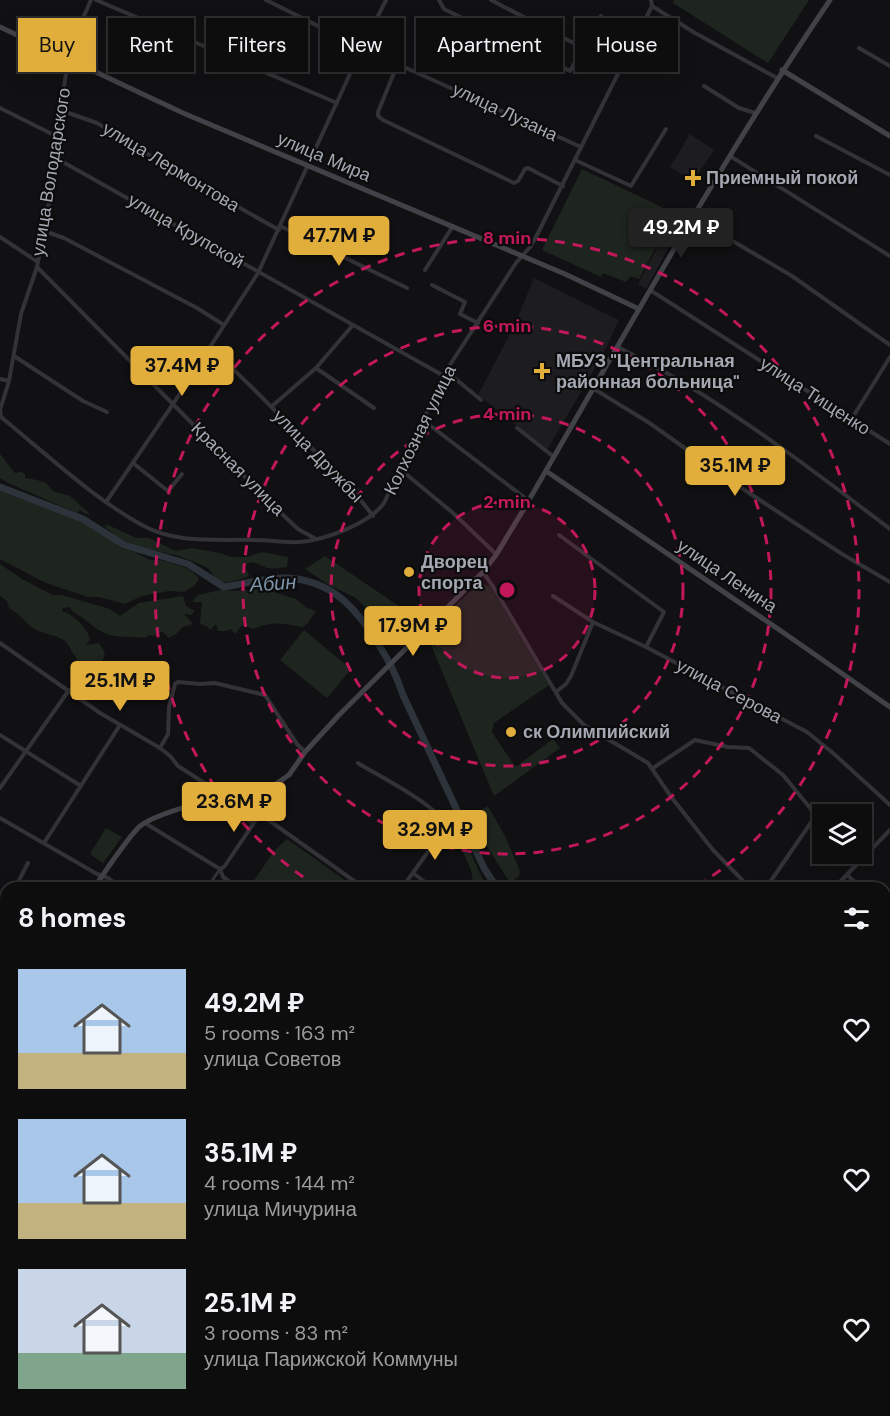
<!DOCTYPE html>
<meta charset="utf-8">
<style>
:root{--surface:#0d0d0e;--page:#161617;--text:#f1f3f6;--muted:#9a9c9e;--line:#2d2d2e;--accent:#e1ad3b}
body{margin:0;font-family:"DM Sans",sans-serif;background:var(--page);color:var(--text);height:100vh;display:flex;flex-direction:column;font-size:22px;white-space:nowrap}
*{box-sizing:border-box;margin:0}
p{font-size:20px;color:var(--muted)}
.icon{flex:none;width:33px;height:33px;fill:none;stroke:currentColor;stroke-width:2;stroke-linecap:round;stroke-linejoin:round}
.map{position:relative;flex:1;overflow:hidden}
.drawer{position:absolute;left:0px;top:882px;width:891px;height:534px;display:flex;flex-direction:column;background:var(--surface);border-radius:18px 18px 0 0;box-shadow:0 6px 24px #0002,0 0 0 2px var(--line)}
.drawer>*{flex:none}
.top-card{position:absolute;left:18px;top:18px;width:855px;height:54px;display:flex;gap:12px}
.controls{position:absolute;left:812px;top:804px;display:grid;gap:12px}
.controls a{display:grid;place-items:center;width:60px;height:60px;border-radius:0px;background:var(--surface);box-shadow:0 6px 24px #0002,0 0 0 2px var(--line);font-size:30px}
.price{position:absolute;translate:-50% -51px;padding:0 14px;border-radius:6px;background:var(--accent);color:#111;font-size:20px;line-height:39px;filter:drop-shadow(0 2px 3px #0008)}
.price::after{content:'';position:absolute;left:50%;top:36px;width:18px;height:14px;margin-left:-9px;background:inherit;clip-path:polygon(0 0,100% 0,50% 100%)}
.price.selected{background:#222;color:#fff}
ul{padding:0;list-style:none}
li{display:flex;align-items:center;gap:18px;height:150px;padding:0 18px}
li span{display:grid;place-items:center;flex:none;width:168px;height:120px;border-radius:0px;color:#555}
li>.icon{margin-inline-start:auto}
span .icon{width:72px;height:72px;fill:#fffc;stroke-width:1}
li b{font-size:26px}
h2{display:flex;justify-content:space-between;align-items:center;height:72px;padding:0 18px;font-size:26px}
.chip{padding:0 21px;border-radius:0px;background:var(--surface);box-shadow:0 6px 24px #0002,0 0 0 2px var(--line);font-size:21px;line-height:54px}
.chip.selected{background:var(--accent);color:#111}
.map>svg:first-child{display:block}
.built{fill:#1d1d1f}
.green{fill:#1e251f}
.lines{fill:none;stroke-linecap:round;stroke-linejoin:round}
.river{stroke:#2c333a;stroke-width:7}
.pedestrian{stroke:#333337;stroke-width:3}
.minor{stroke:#333337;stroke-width:4}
.secondary{stroke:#414247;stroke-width:5}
.ring{fill:none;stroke:#c2185b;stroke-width:3;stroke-dasharray:10 8}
.poi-dot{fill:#e1ad3b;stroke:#0c0c0d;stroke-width:2}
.labels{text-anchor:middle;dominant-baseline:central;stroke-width:4.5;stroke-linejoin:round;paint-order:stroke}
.street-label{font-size:18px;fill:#a4a8b2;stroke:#0c0c0d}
.poi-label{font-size:18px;font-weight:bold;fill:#a4a8b2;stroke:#0c0c0d;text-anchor:start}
.water-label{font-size:20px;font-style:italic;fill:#7d94ab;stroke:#0c0c0d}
.centre{fill:#c2185b;stroke:#0c0c0d;stroke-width:3}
.ring-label{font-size:18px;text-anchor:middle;font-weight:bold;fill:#c2185b;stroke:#0c0c0d;stroke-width:4.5;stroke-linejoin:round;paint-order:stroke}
</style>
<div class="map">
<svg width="890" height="1416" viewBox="0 0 890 1416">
<rect width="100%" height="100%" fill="#111113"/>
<g class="built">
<polygon points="690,134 714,150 693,181 670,167"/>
<polygon points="676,212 685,217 646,289 638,284"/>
<polygon points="534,278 619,320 603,354 547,450 478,395 514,326"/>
</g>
<g class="green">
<polygon points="674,0 809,0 768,63 673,3"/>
<polygon points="582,169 674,213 639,279 631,276 626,282 603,273 601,277 542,250"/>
<polygon points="0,454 15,473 21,472 25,474 25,478 37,480 46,483 53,491 70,496 91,515 84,513 80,510 77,513 8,483 0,478"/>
<polygon points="0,491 81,521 106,534 122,549 130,550 150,560 160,560 184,567 193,572 199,579 194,586 184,592 169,591 142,596 125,604 99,597 88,597 46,583 0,559"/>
<path d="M108,525l28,13h13l26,13 17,-3 27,5 13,4h15l15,-5 26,5 -1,10c-5,1 -15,2 -20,1 -9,-3 -14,-10 -23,-2l5,9 -1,2 -18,5h-8l-7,-4 -6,-9 -7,-4 -23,-9 -44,-10 -17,-8 -14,-12z"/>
<polygon points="325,556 415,617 394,634 381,624 356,598 329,585 305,569"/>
<path d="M0,564l22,15 31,16h9l48,14 10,7 19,-13 44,-7 3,10 9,5 -4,4 -7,-1 9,10 -10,3 -7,7 -7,4 -7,-7 -6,5 -7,-1 -4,3c-31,-3 -35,3 -61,-19 -6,-5 -11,-5 -14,-12l-7,1 -1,3c12,4 24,15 28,28l-4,6 13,-2 6,10 -4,12 -14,8 -2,-1 -3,-6 -5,-1 -1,-8c-5,-4 -5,-10 -10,-15 -8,-7 -18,-7 -27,-11 -11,-4 -19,-18 -30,-23l-2,-7 -7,-5z"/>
<polygon points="479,583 490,586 549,685 494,723 492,732 514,765 517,766 553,739 560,748 494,796 426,633"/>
<path d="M260,588l36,11 11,9 9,3 -8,12 -6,4c-21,-4 -29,-6 -49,2l-11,-4 -7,9 -4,-5 -5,2h-8l-2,-7 -6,6 -2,-3 -8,-3 2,-22h-10l6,-7 22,-5 21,1z"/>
<polygon points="304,630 351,669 327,698 280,660"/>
<polygon points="488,806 505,836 520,871 519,876 510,883 486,845 474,815"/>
<polygon points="449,818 454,818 487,888 474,888 471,870 459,843 445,840 444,831"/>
<polygon points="106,828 122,837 103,863 90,854"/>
<polygon points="287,839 356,888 249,888 274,851"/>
</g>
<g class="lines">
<g class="river">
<path d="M0,487l83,32 41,26 64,19 36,23c20,-3 43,-10 64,-9 44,3 67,29 89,64 12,19 19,32 26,53l81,173 13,20"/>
<polyline points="885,1171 890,1175"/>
</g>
<polyline class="pedestrian" points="207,888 220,869"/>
<g class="minor">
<path d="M91,0l-26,59 1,15 -10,62 -6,61 -13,70 -16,47 -12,67 -9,29 1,7c44,36 92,81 141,108 33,19 75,14 112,15 15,0 30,3 45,2 26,-2 70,-18 85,-39l62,-132 70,-108 14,-16 8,-14 114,-227"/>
<polyline points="96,0 337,103"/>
<polyline points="266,0 362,48 581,147"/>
<polyline points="439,0 444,9 570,71 601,16"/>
<polyline points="491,0 583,48"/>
<polyline points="651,0 652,6 695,33 777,78"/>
<polyline points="632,43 659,58"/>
<polyline points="587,44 623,61"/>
<polyline points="859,48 890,66"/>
<polyline points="398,63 378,112 378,116 383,120 514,183 518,181 525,169 528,168 563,186"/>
<polyline points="704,86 739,108 755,113"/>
<polyline points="0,108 56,136"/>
<polyline points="60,110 97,123 187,178 279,230"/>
<polyline points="816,136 890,175"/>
<polyline points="730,156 890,256"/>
<polyline points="54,157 444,376"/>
<polyline points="575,160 631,186 666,129"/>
<polyline points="280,226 407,288"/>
<polyline points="44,231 64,238 197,308 224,325"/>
<polyline points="0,237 38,262"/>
<polyline points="731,240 792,276 890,345"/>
<polyline points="37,267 282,514 298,529 316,539"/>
<polyline points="425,270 453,226"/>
<polyline points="432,285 465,302 460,314 478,323"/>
<polyline points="650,290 890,444"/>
<path d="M618,347c20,11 41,21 61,33 73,44 143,97 211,149"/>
<path d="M209,348c32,26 60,57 89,86 26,27 53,52 75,82"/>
<polyline points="14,356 83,401 107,412"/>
<polyline points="316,368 374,408"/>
<polyline points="446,371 481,400"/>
<polyline points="0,379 9,381"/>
<polyline points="594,389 648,422 737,485 842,554 890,582"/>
<polyline points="271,407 316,368 353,325"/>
<polyline points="423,420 529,501"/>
<polyline points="851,420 890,357"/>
<polyline points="517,428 554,457"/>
<polyline points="133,463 168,491 182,474"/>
<polyline points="400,469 453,513 496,554"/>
<polyline points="106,502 173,404 258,273 362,48 386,0"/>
<polyline points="559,535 664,612 646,647"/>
<polyline points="483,572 494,588 562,703 584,725 648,763 672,798 713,850 750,888"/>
<polyline points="553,596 593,622 646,647 807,732 833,753 890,805"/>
<polyline points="0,643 100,713 160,748 170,756 178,766 220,793 232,808 253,823"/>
<polyline points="556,692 566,684 571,676 593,622"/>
<polyline points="0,735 81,786"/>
<polyline points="160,748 168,734 169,707 175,684 178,682 200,684 215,683 265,695 297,744 305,752"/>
<path d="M358,763c17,11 79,42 84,59l-12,27 -28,39"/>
<polyline points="653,768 695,740 728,747 749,748 783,775 811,809 813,815 812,821 766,888"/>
<polyline points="0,788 69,690"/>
<polyline points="260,814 364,888"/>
<polyline points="0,818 97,874 108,878 121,888"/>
<polyline points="145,823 220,869 223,877 239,888"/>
<polyline points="44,843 120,725"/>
<polyline points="220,869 224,867 283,780"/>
<polyline points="413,873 433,888"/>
<polyline points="847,875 862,888"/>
<polyline points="15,888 28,863"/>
<polyline points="834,888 890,830"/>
<polyline points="885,906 890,909"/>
<polyline points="0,916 6,905"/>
<polyline points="885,966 890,970"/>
<polyline points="0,977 6,982"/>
<polyline points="885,1027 890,1031"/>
<polyline points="0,1066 6,1071"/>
<polyline points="885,1079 890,1082"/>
<polyline points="885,1231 888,1232"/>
<polyline points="0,1242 6,1233"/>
<polyline points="0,1244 6,1249"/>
<polyline points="885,1323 890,1324"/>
<polyline points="0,1331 6,1336"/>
<polyline points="885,1381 890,1382"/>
<polyline points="108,1410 116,1416"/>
<polyline points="224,1410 230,1416"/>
<polyline points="362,1410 372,1416"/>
<polyline points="34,1416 39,1410"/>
<polyline points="195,1416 200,1410"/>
<polyline points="302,1416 307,1410"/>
<polyline points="498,1416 500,1410"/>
<polyline points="565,1416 567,1410"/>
<polyline points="628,1416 632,1410"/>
<polyline points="733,1416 740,1410"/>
</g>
<g class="secondary">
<polyline points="0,27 183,113 565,274 639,309"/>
<polyline points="782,70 890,136"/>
<polyline points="546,471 784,633 890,707"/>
<path d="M94,888c12,-18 30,-45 44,-60 17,-18 108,-36 136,-43l15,-10 16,-23 34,-37 144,-143 13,-17 26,-43c100,-172 196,-347 308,-512"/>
<polyline points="0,1020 6,1012"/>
<polyline points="0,1156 6,1161"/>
<polyline points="474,1410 482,1416"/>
</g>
</g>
<circle cx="507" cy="590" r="88" fill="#c2185b" fill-opacity=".12"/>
<g class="ring">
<circle cx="507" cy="590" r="88"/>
<circle cx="507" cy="590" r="176"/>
<circle cx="507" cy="590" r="264"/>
<path d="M318 887A352 352 0 1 1 696 887"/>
</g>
<g class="poi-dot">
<path d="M690 169h6v6h6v6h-6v6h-6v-6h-6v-6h6z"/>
<path d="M539 362h6v6h6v6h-6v6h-6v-6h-6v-6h6z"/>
<circle cx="409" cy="572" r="6"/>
<circle cx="511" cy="732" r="6"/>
</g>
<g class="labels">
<g class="street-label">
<text transform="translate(505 112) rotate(25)">улица Лузана</text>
<text transform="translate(324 157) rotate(23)">улица Мира</text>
<text transform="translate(171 167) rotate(31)">улица Лермонтова</text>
<text transform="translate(51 172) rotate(-81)">улица Володарского</text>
<text transform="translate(186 231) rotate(30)">улица Крупской</text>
<text transform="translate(815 396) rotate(33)">улица Тищенко</text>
<text transform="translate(420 430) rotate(-64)">Колхозная улица</text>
<text transform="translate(318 456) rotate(46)">улица Дружбы</text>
<text transform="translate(238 469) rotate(45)">Красная улица</text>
<text transform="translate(727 576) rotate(34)">улица Ленина</text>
<text transform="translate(729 691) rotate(28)">улица Серова</text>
</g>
<g class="poi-label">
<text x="706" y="178">Приемный покой</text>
<text x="556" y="361">МБУЗ "Центральная<tspan x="556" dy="21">районная больница"</tspan></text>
<text x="421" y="562">Дворец<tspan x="421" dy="21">спорта</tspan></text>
<text x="523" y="732">ск Олимпийский</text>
</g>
<g class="water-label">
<text transform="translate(273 583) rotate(-4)">Абин</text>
</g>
</g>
<circle cx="507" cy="590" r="9" class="centre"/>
<g class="ring-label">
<text x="507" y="244">8 min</text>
<text x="507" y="332">6 min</text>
<text x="507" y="420">4 min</text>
<text x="507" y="508">2 min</text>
</g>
</svg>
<div class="controls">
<a><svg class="icon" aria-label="layers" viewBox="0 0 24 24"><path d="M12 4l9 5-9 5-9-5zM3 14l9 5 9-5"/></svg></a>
</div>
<b class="price selected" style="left:681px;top:259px">49.2M ₽</b>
<b class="price" style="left:339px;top:267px">47.7M ₽</b>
<b class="price" style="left:182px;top:397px">37.4M ₽</b>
<b class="price" style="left:735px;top:497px">35.1M ₽</b>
<b class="price" style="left:413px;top:657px">17.9M ₽</b>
<b class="price" style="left:120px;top:712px">25.1M ₽</b>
<b class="price" style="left:234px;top:833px">23.6M ₽</b>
<b class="price" style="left:435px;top:861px">32.9M ₽</b>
<div class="top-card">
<a class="chip selected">Buy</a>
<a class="chip">Rent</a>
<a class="chip">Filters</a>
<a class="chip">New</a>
<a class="chip">Apartment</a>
<a class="chip">House</a>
</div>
<section class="drawer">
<h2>8 homes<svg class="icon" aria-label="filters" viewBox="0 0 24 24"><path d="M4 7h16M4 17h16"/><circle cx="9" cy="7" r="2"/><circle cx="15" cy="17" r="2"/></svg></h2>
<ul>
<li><span style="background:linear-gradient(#a9c7e8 70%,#c2b280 0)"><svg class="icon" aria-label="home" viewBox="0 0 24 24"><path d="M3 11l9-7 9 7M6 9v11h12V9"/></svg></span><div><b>49.2M ₽</b><p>5 rooms · 163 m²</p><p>улица Советов</p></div><svg class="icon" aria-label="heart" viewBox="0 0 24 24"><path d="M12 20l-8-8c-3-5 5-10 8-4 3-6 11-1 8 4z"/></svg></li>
<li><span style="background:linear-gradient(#a9c7e8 70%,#c2b280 0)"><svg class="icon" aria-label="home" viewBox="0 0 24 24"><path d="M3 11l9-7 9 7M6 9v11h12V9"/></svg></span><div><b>35.1M ₽</b><p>4 rooms · 144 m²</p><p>улица Мичурина</p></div><svg class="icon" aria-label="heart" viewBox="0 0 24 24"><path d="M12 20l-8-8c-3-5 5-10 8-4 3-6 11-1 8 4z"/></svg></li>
<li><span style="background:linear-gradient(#c9d6e8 70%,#7fa58c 0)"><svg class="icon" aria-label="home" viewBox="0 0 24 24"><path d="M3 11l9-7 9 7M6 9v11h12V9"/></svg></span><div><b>25.1M ₽</b><p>3 rooms · 83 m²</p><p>улица Парижской Коммуны</p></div><svg class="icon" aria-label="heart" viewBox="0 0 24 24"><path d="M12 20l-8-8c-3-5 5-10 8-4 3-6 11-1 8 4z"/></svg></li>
</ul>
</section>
</div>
